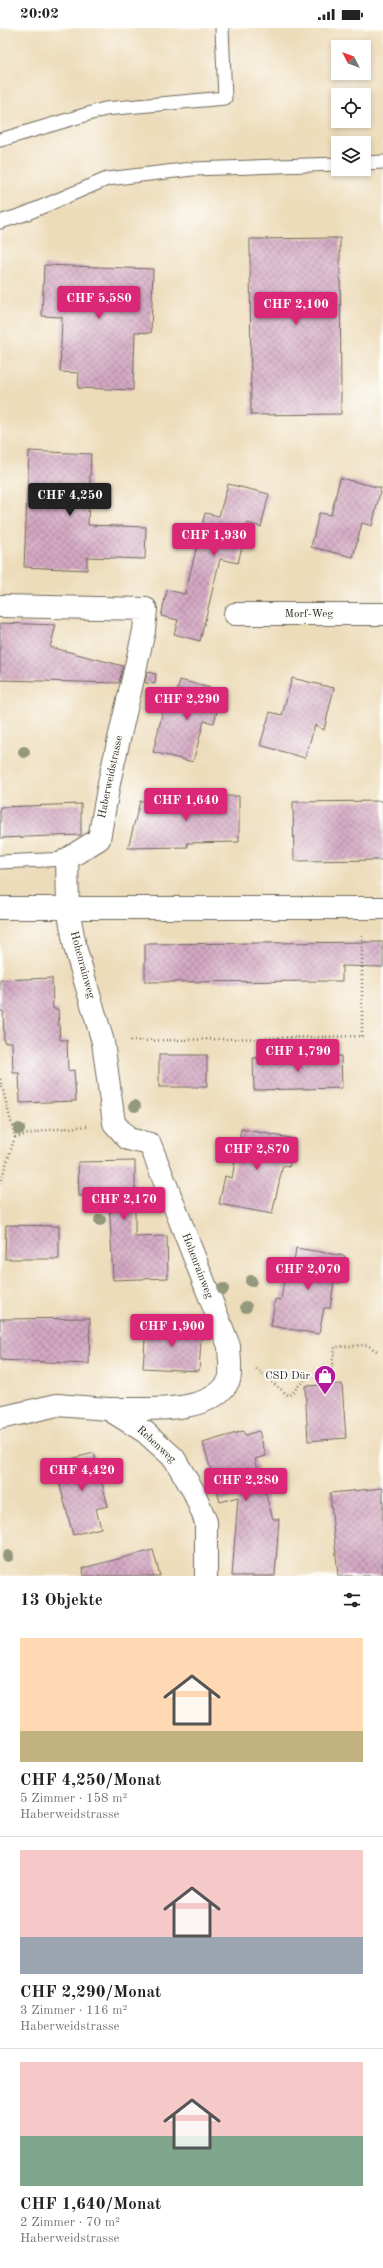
<!DOCTYPE html>
<html lang="de">
<meta charset="utf-8">
<style>
:root{--surface:#fff;--page:#f2f2f2;--text:#222;--muted:#767676;--line:#e0e0e0;--accent:#db2777}
body{margin:0;font-family:"Old Standard TT",serif;background:var(--page);color:var(--text);height:100vh;display:flex;flex-direction:column;font-size:15px;white-space:nowrap}
*{box-sizing:border-box;margin:0}
p{font-size:13px;color:var(--muted)}
.icon{flex:none;width:22px;height:22px;fill:none;stroke:currentColor;stroke-width:2;stroke-linecap:round;stroke-linejoin:round}
.map{position:relative;height:1548px;overflow:hidden}
.drawer{display:flex;flex-direction:column;background:var(--surface);flex:1}
.drawer>*{flex:none}
.needle{width:26px;rotate:312deg}
.buttons{position:absolute;left:331px;top:12px;display:grid;gap:8px}
.buttons a{display:grid;place-items:center;width:40px;height:40px;border-radius:0px;background:var(--surface);box-shadow:0 2px 6px #0003;font-size:20px}
.price{position:absolute;translate:-50% -34px;padding:0 9px;border-radius:4px;background:var(--accent);color:#fff;font-size:13px;line-height:26px;filter:drop-shadow(0 1px 2px #0008)}
.price::after{content:'';position:absolute;left:50%;top:24px;width:12px;height:9px;margin-left:-6px;background:inherit;clip-path:polygon(0 0,100% 0,50% 100%)}
.price.selected{background:#222;color:#fff}
ul{padding:0;list-style:none}
li{display:grid;align-content:center;gap:8px;height:212px;padding:0 20px}
li+li{border-top:1px solid var(--line)}
li span{display:grid;place-items:center;height:124px;border-radius:0px;color:#555}
li>.icon{margin-inline-start:auto}
span .icon{width:72px;height:72px;fill:#fffc;stroke-width:1}
li b{font-size:17px}
h2{display:flex;justify-content:space-between;align-items:center;height:48px;padding:0 20px;font-size:17px}
.status{display:flex;justify-content:space-between;align-items:center;height:28px;padding:0 20px;background:var(--surface);direction:ltr}
.status svg{height:11px;fill:currentColor}
.map>svg:first-child{display:block}
.building{fill:url(#building-cross-hatch)}
.lines{fill:none;stroke-linecap:round;stroke-linejoin:round}
.service-casing{stroke:#6f695d;stroke-width:15}
.minor-casing{stroke:#6f695d;stroke-width:24}
.path{stroke:#6f695d;stroke-width:2.5;stroke-dasharray:1 3;stroke-linecap:butt}
.service{stroke:#fff;stroke-width:13}
.minor{stroke:#fff;stroke-width:22}
.tree{fill:#94987c}
.labels{text-anchor:middle;dominant-baseline:central;stroke-width:4;stroke-linejoin:round;paint-order:stroke}
.street-label{font-size:11px;fill:#2b2b2b;stroke:#fdfcf7}
.poi-label{font-size:11px;fill:#2b2b2b;stroke:#fdfcf7;text-anchor:end}
</style>
<div class="status"><b>20:02</b><svg viewBox="0 0 49 12"><path d="M0 12V9h3v3zM5 12V6h3v6zM10 12V3h3v9zM15 12V0h3v12zM26 1h20v11H26zM47 4h2v5h-2z"/></svg></div>
<div class="map">
<svg width="383" height="1548" viewBox="0 0 383 1548">
<defs>
<pattern id="building-cross-hatch" width="8" height="8" patternUnits="userSpaceOnUse"><rect width="8" height="8" fill="#d3a7c2"/><path d="M0 0l8 8M0 8l8-8" fill="none" stroke="#ab889e"/></pattern>
</defs>
<rect width="100%" height="100%" fill="#fdfcf7"/>
<filter id="ink" filterUnits="userSpaceOnUse"><feTurbulence type="fractalNoise" baseFrequency=".025" numOctaves="2"/><feDisplacementMap in="SourceGraphic" scale="8" xChannelSelector="R" yChannelSelector="G"/><feConvolveMatrix kernelMatrix="1 2 1 2 8 2 1 2 1" color-interpolation-filters="sRGB"/></filter>
<filter id="wash" filterUnits="userSpaceOnUse"><feTurbulence type="fractalNoise" baseFrequency=".012" numOctaves="4" result="noise"/><feDisplacementMap in="SourceGraphic" scale="16" xChannelSelector="R" yChannelSelector="G"/><feGaussianBlur stdDeviation="0.9" result="paint"/><feColorMatrix in="noise" values="0 0 0 0 0 0 0 0 0 0 0 0 0 0 0 0 0 1.4 0 .05"/><feComposite in="paint" operator="in"/></filter>
<g filter="url(#wash)">
<rect width="100%" height="100%" fill="#eddcba"/>
<g id="blocks">
<g class="building">
<polygon points="340,210 341,386 251,387 250,211"/>
<polygon points="44,237 153,241 151,305 135,304 133,362 78,360 79,345 60,344 62,289 42,288"/>
<polygon points="29,423 91,426 88,497 146,499 145,531 87,529 87,542 24,539"/>
<polygon points="340,450 381,460 372,498 362,495 353,529 311,519 319,485 331,487"/>
<polygon points="228,456 269,466 261,499 248,495 238,535 220,531 200,613 174,606 178,592 161,588 167,562 185,566 205,485 219,488"/>
<polygon points="0,595 56,597 50,619 123,638 119,655 0,652"/>
<polygon points="147,644 156,646 155,656 145,655"/>
<polygon points="292,650 334,660 324,702 315,697 305,730 260,717 270,684 282,687"/>
<polygon points="180,652 222,663 214,695 204,693 193,734 153,724 163,683 172,685"/>
<polygon points="188,768 239,768 239,814 187,815 188,819 128,820 140,773 188,773"/>
<polygon points="383,773 383,832 294,833 293,774"/>
<polygon points="81,776 81,807 0,810 0,779"/>
<polygon points="383,914 383,939 342,938 342,953 145,954 145,916"/>
<polygon points="52,950 53,981 58,981 60,1012 67,1012 68,1043 74,1042 76,1073 20,1075 19,1045 13,1045 12,1014 4,1014 3,983 0,983 0,952"/>
<rect x="159" y="1027" width="48" height="32"/>
<polygon points="341,1028 342,1060 254,1062 253,1030"/>
<polygon points="241,1101 295,1111 289,1139 283,1137 272,1186 219,1176 225,1148 232,1150"/>
<polygon points="135,1133 135,1209 167,1208 168,1250 113,1252 109,1168 79,1168 78,1134"/>
<polygon points="6,1197 59,1198 59,1231 5,1231"/>
<polygon points="296,1220 345,1228 340,1255 334,1254 330,1280 324,1280 319,1306 271,1298 275,1271 281,1272 285,1246 292,1247"/>
<polygon points="90,1290 89,1336 0,1332 0,1291"/>
<polygon points="146,1296 202,1299 199,1343 143,1340"/>
<polygon points="342,1356 346,1410 308,1413 305,1358"/>
<polygon points="243,1403 245,1407 259,1403 266,1428 255,1431 273,1491 279,1491 275,1548 232,1548 238,1469 220,1474 203,1415"/>
<polygon points="94,1425 108,1478 96,1481 101,1500 73,1507 54,1435"/>
<polygon points="383,1460 383,1548 338,1548 330,1465"/>
<polygon points="153,1522 160,1548 84,1548 83,1540"/>
</g>
</g>
</g>
<g filter="url(#ink)">
<use href="#blocks" fill-opacity="0" stroke="#6f695d" stroke-width="1"/>
<g class="lines">
<g class="service-casing">
<g id="service">
<polyline points="0,112 105,81 225,70 222,0"/>
<polyline points="364,135 383,134"/>
<polyline points="0,194 25,186 107,151 192,141 338,136"/>
<polyline points="0,834 67,831"/>
</g>
</g>
<g class="minor-casing">
<g id="minor">
<path d="M0,578l146,3 -2,22 -34,147 -11,61 -32,20 1,49 7,39 28,95 11,81 14,16 22,5 79,202c0,9 3,26 0,34 -17,36 -88,28 -121,29"/>
<polyline points="235,586 383,586"/>
<polyline points="0,880 383,880"/>
<polyline points="0,1390 57,1377 108,1381 145,1404 174,1430 194,1464 206,1494 206,1548"/>
</g>
</g>
<g class="path">
<polyline points="130,1013 362,1008 362,905"/>
<polyline points="0,1051 15,1109 0,1155"/>
<polyline points="15,1109 48,1102 87,1098"/>
<polyline points="256,1341 289,1368 305,1351 330,1349 335,1319 367,1317 377,1323"/>
</g>
<use href="#service" class="service"/>
<use href="#minor" class="minor"/>
</g>
<g class="tree">
<circle cx="24" cy="724" r="6"/>
<circle cx="135" cy="1078" r="6"/>
<circle cx="19" cy="1101" r="6"/>
<circle cx="100" cy="1192" r="6"/>
<circle cx="251" cy="1253" r="6"/>
<circle cx="223" cy="1261" r="6"/>
<circle cx="246" cy="1279" r="6"/>
<circle cx="8" cy="1528" r="6"/>
</g>
</g>
<defs>
<g id="shop-pin" transform="scale(1.15)"><path d="M0 17L-7.5 6A9.5 9.5 0 1 1 7.5 6Z" fill="#b5179e" stroke="#fdfcf7"/><path d="M-5-2.5h2.3a2.7 3.5 0 0 1 5.4 0H5L5.5 6h-11ZM-1.5-2.5h3a1.5 2.3 0 0 0-3 0Z" fill="#fff"/></g>
</defs>
<g fill-rule="evenodd">
<use href="#shop-pin" x="325" y="1348"/>
</g>
<g class="labels">
<g class="street-label">
<text x="309" y="586">Morf-Weg</text>
<text transform="translate(111 749) rotate(-78)">Haberweidstrasse</text>
<text transform="translate(82 937) rotate(75)">Hohenrainweg</text>
<text transform="translate(197 1238) rotate(69)">Hohenrainweg</text>
<text transform="translate(156 1417) rotate(43)">Rebenweg</text>
</g>
<g class="poi-label">
<text x="310" y="1348">CSD Dür</text>
</g>
</g>
</svg>
<div class="buttons">
<a><svg class="needle" viewBox="-14 -14 28 28"><path d="M0-13l5 13h-10z" fill="#e53935"/><path d="M0 13l5-13h-10z" fill="#767676"/></svg></a>
<a><svg class="icon" aria-label="locate" viewBox="0 0 24 24"><circle cx="12" cy="12" r="6"/><path d="M12 2v4M12 18v4M2 12h4M18 12h4"/></svg></a>
<a><svg class="icon" aria-label="layers" viewBox="0 0 24 24"><path d="M12 4l9 5-9 5-9-5zM3 14l9 5 9-5"/></svg></a>
</div>
<b class="price" style="left:99px;top:292px">CHF 5,580</b>
<b class="price" style="left:296px;top:298px">CHF 2,100</b>
<b class="price selected" style="left:70px;top:489px">CHF 4,250</b>
<b class="price" style="left:214px;top:529px">CHF 1,930</b>
<b class="price" style="left:187px;top:693px">CHF 2,290</b>
<b class="price" style="left:186px;top:794px">CHF 1,640</b>
<b class="price" style="left:298px;top:1045px">CHF 1,790</b>
<b class="price" style="left:257px;top:1143px">CHF 2,870</b>
<b class="price" style="left:124px;top:1193px">CHF 2,170</b>
<b class="price" style="left:308px;top:1263px">CHF 2,070</b>
<b class="price" style="left:172px;top:1320px">CHF 1,900</b>
<b class="price" style="left:82px;top:1464px">CHF 4,420</b>
<b class="price" style="left:246px;top:1474px">CHF 2,280</b>
</div>
<section class="drawer">
<h2>13 Objekte<svg class="icon" aria-label="filters" viewBox="0 0 24 24"><path d="M4 7h16M4 17h16"/><circle cx="9" cy="7" r="2"/><circle cx="15" cy="17" r="2"/></svg></h2>
<ul>
<li><span style="background:linear-gradient(#ffd9b3 75%,#c2b280 0)"><svg class="icon" aria-label="home" viewBox="0 0 24 24"><path d="M3 11l9-7 9 7M6 9v11h12V9"/></svg></span><div><b>CHF 4,250/Monat</b><p>5 Zimmer · 158 m²</p><p>Haberweidstrasse</p></div></li>
<li><span style="background:linear-gradient(#f6c9c9 70%,#9aa5b1 0)"><svg class="icon" aria-label="home" viewBox="0 0 24 24"><path d="M3 11l9-7 9 7M6 9v11h12V9"/></svg></span><div><b>CHF 2,290/Monat</b><p>3 Zimmer · 116 m²</p><p>Haberweidstrasse</p></div></li>
<li><span style="background:linear-gradient(#f6c9c9 60%,#7fa58c 0)"><svg class="icon" aria-label="home" viewBox="0 0 24 24"><path d="M3 11l9-7 9 7M6 9v11h12V9"/></svg></span><div><b>CHF 1,640/Monat</b><p>2 Zimmer · 70 m²</p><p>Haberweidstrasse</p></div></li>
</ul>
</section>
